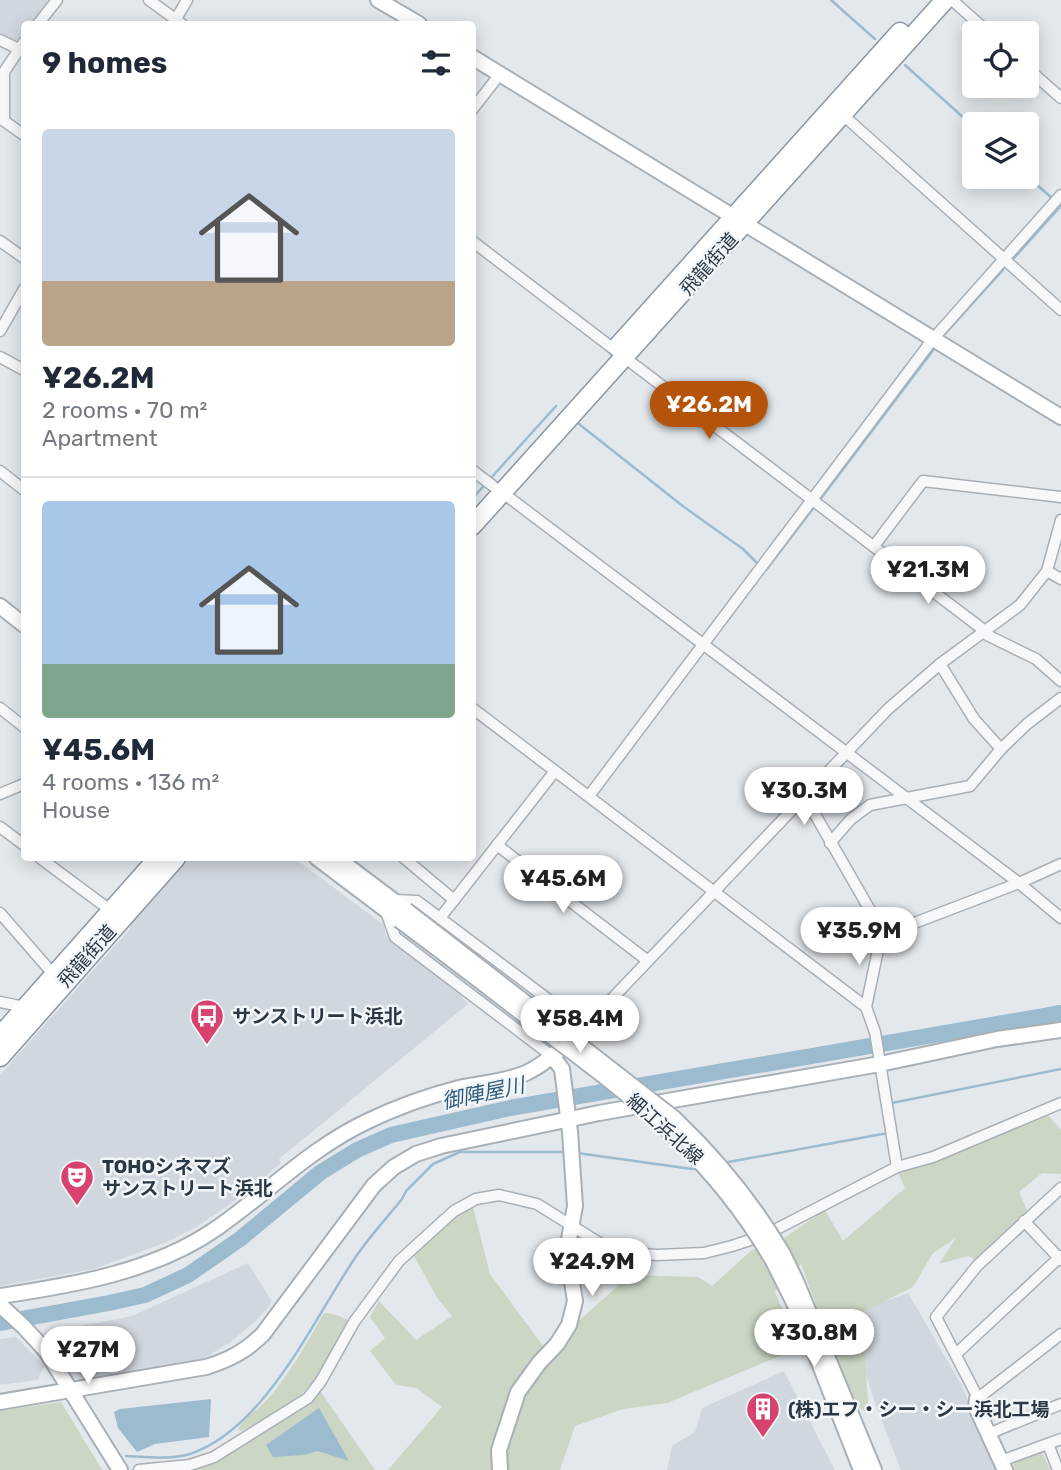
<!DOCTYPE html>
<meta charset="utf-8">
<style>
:root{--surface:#fff;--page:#f2f2f3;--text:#1f2937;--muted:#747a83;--line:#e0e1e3;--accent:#b45309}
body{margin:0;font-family:Rubik,"Noto Sans JP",sans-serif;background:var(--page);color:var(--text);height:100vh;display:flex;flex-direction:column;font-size:26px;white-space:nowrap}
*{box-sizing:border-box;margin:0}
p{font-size:23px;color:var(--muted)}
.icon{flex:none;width:38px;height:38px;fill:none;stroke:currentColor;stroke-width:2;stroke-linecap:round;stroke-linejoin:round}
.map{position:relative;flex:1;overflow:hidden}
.side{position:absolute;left:21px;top:21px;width:455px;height:840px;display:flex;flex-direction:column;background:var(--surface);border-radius:7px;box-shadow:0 4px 18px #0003}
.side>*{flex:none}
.fabs{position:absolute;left:962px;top:21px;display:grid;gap:14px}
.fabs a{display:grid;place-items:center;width:77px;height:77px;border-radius:7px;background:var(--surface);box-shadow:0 4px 18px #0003;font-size:35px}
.price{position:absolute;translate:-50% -60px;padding:0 16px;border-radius:24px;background:#fff;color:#222;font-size:23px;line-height:46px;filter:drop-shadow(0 2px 4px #0008)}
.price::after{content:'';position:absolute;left:50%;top:42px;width:21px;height:16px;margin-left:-10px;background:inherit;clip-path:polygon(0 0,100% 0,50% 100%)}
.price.current{background:var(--accent);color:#fff}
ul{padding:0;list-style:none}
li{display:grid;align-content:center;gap:14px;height:371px;padding:0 21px}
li+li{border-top:2px solid var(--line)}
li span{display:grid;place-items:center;height:217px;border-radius:7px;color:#555}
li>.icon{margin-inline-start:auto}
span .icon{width:126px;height:126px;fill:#fffc;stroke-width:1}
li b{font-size:30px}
h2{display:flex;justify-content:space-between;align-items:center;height:84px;padding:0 21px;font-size:30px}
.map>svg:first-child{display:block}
.built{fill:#d1d7de}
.green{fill:#cbd6c4}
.water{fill:#9cbbce}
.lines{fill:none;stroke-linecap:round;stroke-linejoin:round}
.stream{stroke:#9cbbce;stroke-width:2.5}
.river{stroke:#9cbbce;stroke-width:16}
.street-casing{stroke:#a8b0b7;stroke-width:13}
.secondary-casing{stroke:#a8b0b7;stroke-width:18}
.highway-casing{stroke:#8997a4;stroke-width:21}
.street{stroke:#f6f8fa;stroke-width:10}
.secondary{stroke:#fff;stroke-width:14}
.highway{stroke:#fff;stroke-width:18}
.secondary-bridge-casing{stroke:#a8b0b7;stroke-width:18;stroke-linecap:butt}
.secondary-bridge{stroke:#fff;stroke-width:14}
.labels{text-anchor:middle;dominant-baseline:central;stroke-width:5;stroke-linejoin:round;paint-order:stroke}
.street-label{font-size:19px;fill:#2a3845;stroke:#f3f6f9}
.poi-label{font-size:19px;font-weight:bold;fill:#2a3845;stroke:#f3f6f9;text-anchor:start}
.water-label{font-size:21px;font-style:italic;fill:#315d7c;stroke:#f3f6f9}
</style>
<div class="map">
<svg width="1061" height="1470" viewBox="0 0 1061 1470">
<rect width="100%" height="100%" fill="#e3e8ec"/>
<g class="built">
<polygon points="0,0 51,0 32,24 24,24 24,33 18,41 0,34"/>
<polygon points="188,858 294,858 384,925 386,936 449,983 468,1004 279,1159 281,1163 247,1192 198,1226 167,1242 94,1269 0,1286 0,1075 130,929 131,922"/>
<polygon points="248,1263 272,1302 258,1319 232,1341 198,1362 84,1381 44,1333 132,1316"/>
<polygon points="908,1293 962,1386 997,1470 901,1470 877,1409 847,1314"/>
<polygon points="16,1337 44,1366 38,1380 0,1385 0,1339"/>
<polygon points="784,1371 835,1470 667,1470 672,1446 695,1432 702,1408"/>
</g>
<g class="green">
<polygon points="1048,1115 1061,1130 1061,1174 1042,1173 1019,1192 1028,1213 978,1261 968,1256 939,1264 956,1238 933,1253 913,1287 861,1313 869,1413 856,1406 830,1343 801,1264 775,1292 799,1348 667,1403 623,1409 575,1426 560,1470 388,1470 442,1407 416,1388 396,1385 370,1351 385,1338 370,1317 379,1301 416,1340 452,1316 438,1299 413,1254 472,1203 490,1274 546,1350 630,1275 698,1277 712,1286 752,1250 784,1238 825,1210 843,1241 905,1188 898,1172"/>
<path d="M324,1313l10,1 16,7c-12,18 -20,39 -33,57 -18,23 -50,39 -75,53l-4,-1c5,-12 18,-19 27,-28 24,-26 41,-58 59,-89z"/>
<polygon points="318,1388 375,1470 192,1470 215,1461"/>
<polygon points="61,1402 102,1470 0,1470 0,1411"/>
<polygon points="1042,1452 1050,1470 1013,1470 1014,1461"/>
</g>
<g class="water">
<polygon points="211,1399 209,1437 155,1444 137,1452 118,1428 114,1412 120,1409"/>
<polygon points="319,1408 349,1461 318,1451 304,1455 273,1457 266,1445"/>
</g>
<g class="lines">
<g class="stream">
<polyline points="831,0 875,39"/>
<polyline points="905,65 975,128"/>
<polyline points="1027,176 1053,199"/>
<polyline points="1014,258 1061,206"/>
<polyline points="943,336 1003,270"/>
<polyline points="579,424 684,507 743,549 759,565"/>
<polyline points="472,499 556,406"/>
<polyline points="819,501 934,349"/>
<polyline points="766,570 815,506"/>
<polyline points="892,1109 892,1103 1061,1069"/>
<polyline points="577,1153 692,1169 699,1168"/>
<polyline points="723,1163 888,1133"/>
<path d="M126,1456c20,1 44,4 64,-2 75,-25 123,-134 165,-196 14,-21 31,-39 47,-59l4,-8 27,-27 27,-12h103"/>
</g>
<polyline class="river" points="0,1323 109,1303 145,1295 188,1275 240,1239 321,1172 357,1150 391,1135 510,1108 1061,1013"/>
<g class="street-casing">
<g id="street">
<polyline points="149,0 182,24"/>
<polyline points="952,0 989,33"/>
<polyline points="38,24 57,0"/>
<polyline points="173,24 187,0"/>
<polyline points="0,40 19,49"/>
<polyline points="1027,68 1061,98"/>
<polyline points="472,110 500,74"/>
<polyline points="843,115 1061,310"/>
<polyline points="0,118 24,135"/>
<polyline points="4,120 4,72 24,42"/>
<polyline points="0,241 24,258"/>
<polyline points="472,241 615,350"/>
<polyline points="0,331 24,289"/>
<polyline points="0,357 24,370"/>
<polyline points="624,357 985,631 987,635 1036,659 1061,681"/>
<polyline points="472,470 493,486"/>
<polyline points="0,471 24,490"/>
<polyline points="503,493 1019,883 1061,918"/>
<polyline points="874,546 923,481 1061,497"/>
<polyline points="1047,571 1061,579"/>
<polyline points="940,664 974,719 1001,749"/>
<polyline points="0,708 24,727"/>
<polyline points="472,708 866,1007 875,1032 897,1167"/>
<polyline points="0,794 24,784"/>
<polyline points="589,796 933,339 1061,195"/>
<polyline points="805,797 882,931 866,1007"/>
<polyline points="0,827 24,845"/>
<polyline points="830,843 851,819 870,805 970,786 1001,749 1027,724 1061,698"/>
<polyline points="497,845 648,961"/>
<polyline points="40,858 110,910"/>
<polyline points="404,858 454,900"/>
<polyline points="394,900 417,901 585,1027 888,709 940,664 1020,605 1047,571 1061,520"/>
<polyline points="385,909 395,937 552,1056"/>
<polyline points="0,913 54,975"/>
<polyline points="440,918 555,771"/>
<polyline points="883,935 1019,883 1061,864"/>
<polyline points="0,1002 25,1007"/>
<polyline points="1024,1221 1061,1260"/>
<polyline points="956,1354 1061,1256"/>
<polyline points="978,1398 936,1317 977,1266 1061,1188"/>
<polyline points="977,1399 1061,1334"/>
<polyline points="988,1434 1061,1404"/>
<polyline points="1048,1444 1058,1470"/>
<polyline points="1001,1461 1061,1439"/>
<polyline points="139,1470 190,1465 214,1457 308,1398 321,1381 354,1322 399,1261 454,1211 476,1199 499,1195 537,1204 614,1252 657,1255 704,1253 732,1246 765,1235 897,1167 933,1157 1061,1103"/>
</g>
</g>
<g class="secondary-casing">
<g id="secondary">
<polyline points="378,0 419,24"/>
<polyline points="472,57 1061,417"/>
<polyline points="0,606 24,625"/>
<polyline points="317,858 399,920"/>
<polyline points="337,858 406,910"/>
<polyline points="783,1254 796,1281 874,1470"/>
<polyline points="773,1261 801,1317 861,1470"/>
<path d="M0,1296c74,-11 154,-24 217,-68 50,-35 95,-81 151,-107 29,-14 60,-25 91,-33 22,-5 46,-6 67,-15 22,-10 40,-30 59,-46"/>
<polyline points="0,1305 23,1326 46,1351 120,1470"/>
<polyline points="977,1399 976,1407 1005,1470"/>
<path d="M0,1402l206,-35c23,-7 40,-16 57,-33l111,-149 20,-18 22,-13 25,-8 158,-33 281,-49 117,-25 64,-9"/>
<polyline points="500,1470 499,1450 518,1392 539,1363 557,1344 569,1325 575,1301 567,1250 575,1206 570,1132 562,1069 552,1056"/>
</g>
</g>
<g class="highway-casing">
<g id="highway">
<polyline points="617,347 900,32"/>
<polyline points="472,526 945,0"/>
<polyline points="0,1036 158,858"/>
<polyline points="0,1057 176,858"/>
</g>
</g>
<use href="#street" class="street"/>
<use href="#secondary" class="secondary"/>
<use href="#highway" class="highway"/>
<g class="secondary-bridge-casing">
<g id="secondary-bridge">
<path d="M406,910l268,208c43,41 79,85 109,136"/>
<path d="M399,920c51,38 102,77 152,116 92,69 163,123 222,225"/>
</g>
</g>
<use href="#secondary-bridge" class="secondary-bridge"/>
</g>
<defs>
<g id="bus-pin" transform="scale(1.75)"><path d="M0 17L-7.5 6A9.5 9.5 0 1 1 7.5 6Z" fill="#d7426e" stroke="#f3f6f9"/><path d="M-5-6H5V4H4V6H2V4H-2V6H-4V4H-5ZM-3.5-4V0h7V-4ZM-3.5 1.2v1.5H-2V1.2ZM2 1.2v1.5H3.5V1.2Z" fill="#fff"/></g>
<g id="theatre-pin" transform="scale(1.75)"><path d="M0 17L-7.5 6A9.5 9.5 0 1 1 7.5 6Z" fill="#d7426e" stroke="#f3f6f9"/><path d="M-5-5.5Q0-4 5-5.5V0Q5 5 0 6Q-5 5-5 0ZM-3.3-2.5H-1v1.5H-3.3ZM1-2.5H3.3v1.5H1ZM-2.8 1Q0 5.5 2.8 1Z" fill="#fff"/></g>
<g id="building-pin" transform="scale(1.75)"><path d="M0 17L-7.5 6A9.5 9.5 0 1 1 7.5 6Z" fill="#d7426e" stroke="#f3f6f9"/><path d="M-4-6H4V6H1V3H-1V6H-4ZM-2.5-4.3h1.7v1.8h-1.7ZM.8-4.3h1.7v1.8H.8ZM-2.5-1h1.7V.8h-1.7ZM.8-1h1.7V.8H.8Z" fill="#fff"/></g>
</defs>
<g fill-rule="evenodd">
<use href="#bus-pin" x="207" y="1016"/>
<use href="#theatre-pin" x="77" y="1177"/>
<use href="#building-pin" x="763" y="1409"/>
</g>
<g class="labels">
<g class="street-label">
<text transform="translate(709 264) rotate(-48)">飛龍街道</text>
<text transform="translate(87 956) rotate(-48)">飛龍街道</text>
<text transform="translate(665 1129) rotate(42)">細江浜北線</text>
</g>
<g class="poi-label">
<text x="232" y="1016">サンストリート浜北</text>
<text x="102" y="1166">TOHOシネマズ<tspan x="102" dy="22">サンストリート浜北</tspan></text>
<text x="788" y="1409">(株)エフ・シー・シー浜北工場</text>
</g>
<g class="water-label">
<text transform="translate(483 1093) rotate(-12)">御陣屋川</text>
</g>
</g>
</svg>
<div class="fabs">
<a><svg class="icon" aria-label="locate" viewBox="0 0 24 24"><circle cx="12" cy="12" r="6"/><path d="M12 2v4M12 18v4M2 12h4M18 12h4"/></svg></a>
<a><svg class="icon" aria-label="layers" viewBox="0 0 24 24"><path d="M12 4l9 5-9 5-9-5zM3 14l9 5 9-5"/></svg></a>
</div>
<b class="price current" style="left:709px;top:441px">¥26.2M</b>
<b class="price" style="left:928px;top:606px">¥21.3M</b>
<b class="price" style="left:804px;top:827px">¥30.3M</b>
<b class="price" style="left:563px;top:915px">¥45.6M</b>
<b class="price" style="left:859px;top:967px">¥35.9M</b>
<b class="price" style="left:580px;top:1055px">¥58.4M</b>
<b class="price" style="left:592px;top:1298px">¥24.9M</b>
<b class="price" style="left:814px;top:1369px">¥30.8M</b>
<b class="price" style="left:88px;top:1386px">¥27M</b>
<section class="side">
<h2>9 homes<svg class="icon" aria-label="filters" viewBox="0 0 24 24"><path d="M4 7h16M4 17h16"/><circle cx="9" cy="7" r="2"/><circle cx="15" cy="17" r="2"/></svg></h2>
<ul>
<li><span style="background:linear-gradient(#c9d6e8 70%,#b9a48a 0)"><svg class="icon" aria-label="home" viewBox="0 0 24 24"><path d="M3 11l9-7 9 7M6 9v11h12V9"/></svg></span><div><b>¥26.2M</b><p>2 rooms · 70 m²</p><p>Apartment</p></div></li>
<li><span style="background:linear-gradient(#a9c7e8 75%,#7fa58c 0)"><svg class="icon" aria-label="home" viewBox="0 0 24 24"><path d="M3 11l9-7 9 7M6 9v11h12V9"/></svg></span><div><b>¥45.6M</b><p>4 rooms · 136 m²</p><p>House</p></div></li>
</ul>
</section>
</div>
